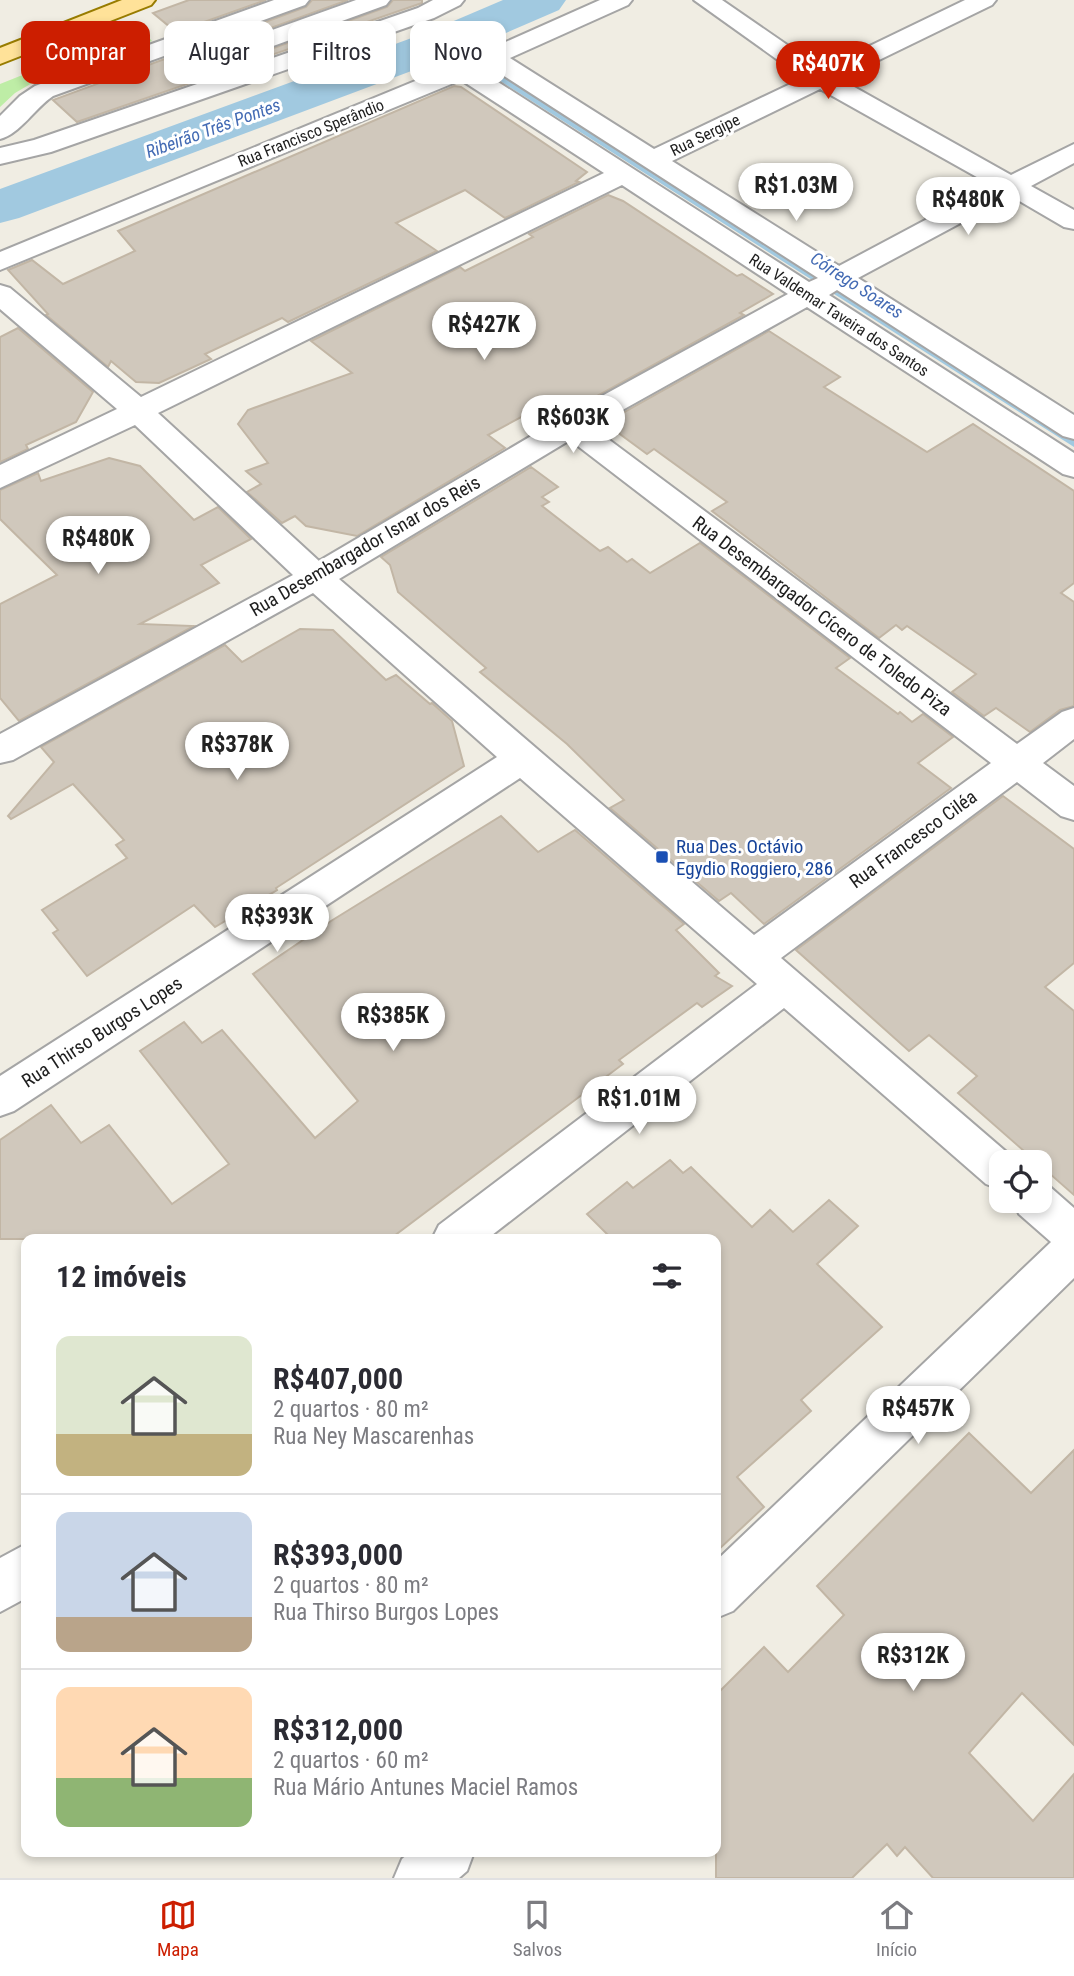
<!DOCTYPE html>
<html lang="pt">
<meta charset="utf-8">
<style>
:root{--surface:#fff;--page:#f7f7f7;--text:#2b2b33;--muted:#7c7c81;--line:#e1e1e2;--accent:#cc1e00}
body{margin:0;font-family:"Roboto Condensed",sans-serif;background:var(--page);color:var(--text);height:100vh;display:flex;flex-direction:column;font-size:26px;white-space:nowrap}
*{box-sizing:border-box;margin:0}
p{font-size:23px;color:var(--muted)}
.icon{flex:none;width:38px;height:38px;fill:none;stroke:currentColor;stroke-width:2;stroke-linecap:round;stroke-linejoin:round}
.map{position:relative;flex:1;overflow:hidden}
.sheet{position:absolute;left:21px;top:1234px;width:700px;height:623px;display:flex;flex-direction:column;background:var(--surface);border-radius:14px;box-shadow:0 4px 10px #0003}
.sheet>*{flex:none}
.hud{position:absolute;left:21px;top:21px;width:700px;height:63px;display:flex;gap:14px}
.controls{position:absolute;left:989px;top:1150px;display:grid;gap:14px}
.controls a{display:grid;place-items:center;width:63px;height:63px;border-radius:14px;background:var(--surface);box-shadow:0 4px 10px #0003;font-size:35px}
.price{position:absolute;translate:-50% -60px;padding:0 16px;border-radius:24px;background:#fff;color:#222;font-size:23px;line-height:46px;filter:drop-shadow(0 2px 4px #0008)}
.price::after{content:'';position:absolute;left:50%;top:42px;width:21px;height:16px;margin-left:-10px;background:inherit;clip-path:polygon(0 0,100% 0,50% 100%)}
.price.selected{background:var(--accent);color:#fff}
ul{padding:0;list-style:none}
li{display:flex;align-items:center;gap:21px;height:175px;padding:0 35px}
li+li{border-top:2px solid var(--line)}
li span{display:grid;place-items:center;flex:none;width:196px;height:140px;border-radius:14px;color:#555}
li>.icon{margin-inline-start:auto}
span .icon{width:84px;height:84px;fill:#fffc;stroke-width:1}
li b{font-size:30px}
h2{display:flex;justify-content:space-between;align-items:center;height:84px;padding:0 35px;font-size:30px}
.chip{padding:0 24px;border-radius:14px;background:var(--surface);box-shadow:0 4px 10px #0003;font-size:24px;line-height:63px}
.chip.selected{background:var(--accent);color:#fff}
.dock{display:flex;justify-content:space-around;align-items:center;height:98px;border-top:2px solid var(--line);background:var(--surface);font-size:19px;color:var(--muted)}
.dock a{display:grid;justify-items:center;gap:4px}
.dock .selected{color:var(--accent)}
.map>svg:first-child{display:block}
.grass{fill:#beeda6}
.lines{fill:none;stroke-linecap:round;stroke-linejoin:round}
.stream{fill:#a1c9e0;fill-rule:evenodd}
.river{fill:#a1c9e0;fill-rule:evenodd}
.building{fill:#d0c8bc;stroke:#c2b6a5;stroke-width:2}
.minor-casing{stroke:#a5a5a5;stroke-width:4}
.major-casing{stroke:#987c00;stroke-width:4}
.minor{fill:#fff;fill-rule:evenodd}
.major{fill:#ffe299;fill-rule:evenodd}
.transit-dot{fill:#1a4fb4;stroke:#fff;stroke-width:2.5}
.labels{text-anchor:middle;dominant-baseline:central;stroke-width:6;stroke-linejoin:round;paint-order:stroke}
.far-street-label{font-size:16px;fill:#1e1e1e;stroke:#fff}
.far-water-label{font-size:18px;font-style:italic;fill:#446bb4;stroke:#fff}
.street-label{font-size:19px;fill:#1e1e1e;stroke:#fff}
.transit-label{font-size:19px;fill:#164399;stroke:#fff;text-anchor:start}
</style>
<div class="map">
<svg width="1074" height="1878" viewBox="0 0 1074 1878">
<rect width="100%" height="100%" fill="#f0ede3"/>
<g class="grass">
<polygon points="140,28 152,41 80,66 68,56"/>
<polygon points="30,72 39,79 15,93 0,107 0,84"/>
</g>
<g class="lines">
<polygon class="stream" points="442,40 448,40 764,240 1074,440 1074,447 442,44"/>
<polygon class="river" points="503,0 566,0 559,10 462,52 19,218 0,223 0,189 428,32"/>
</g>
<g class="building">
<polygon points="189,0 266,0 176,32 153,13"/>
<polygon points="312,0 348,0 221,46 217,52 220,59 230,63 241,60 387,7 393,0 422,0 422,3 77,122 53,100 306,7"/>
<polygon points="454,86 461,87 587,172 576,181 579,182 505,218 465,190 396,223 437,251 288,322 282,318 205,354 211,359 159,383 136,382 111,361 108,367 46,315 48,314 8,270 32,260 63,284 135,251 118,231"/>
<polygon points="608,195 623,201 737,276 742,274 773,294 740,313 744,315 581,405 578,403 562,412 549,402 488,435 505,448 357,536 306,526 295,516 282,523 247,492 261,484 246,471 268,463 238,424 248,410 352,373 311,341 460,267 465,271 533,237 529,234"/>
<polygon points="18,328 93,392 76,422 26,445 28,449 0,462 0,337"/>
<polygon points="769,331 840,377 824,387 927,452 973,424 1074,491 1074,583 1061,593 1074,602 1074,706 1060,710 1030,732 996,708 984,716 952,692 976,674 907,626 902,630 896,625 879,638 712,511 727,502 654,449 647,454 605,423"/>
<polygon points="109,458 140,466 194,520 218,507 251,539 201,565 219,583 140,624 194,626 19,721 0,698 0,604 57,575 0,519 0,490 38,473 41,481"/>
<polygon points="531,467 558,487 542,497 549,502 542,506 600,551 608,547 627,562 632,559 650,573 700,543 850,658 836,668 898,714 900,712 912,722 923,714 953,737 918,763 951,788 764,924 731,893 719,901 610,808 624,800 567,744 480,672 486,668 398,592 390,565 381,557"/>
<polygon points="300,629 333,630 386,680 396,675 430,704 432,703 452,721 464,766 276,888 277,890 215,927 194,905 87,976 53,933 58,930 42,910 127,858 116,845 124,840 73,784 11,819 8,816 54,762 41,747 225,645 242,662"/>
<polygon points="1003,796 1074,849 1074,963 1045,987 1074,1011 1074,1195 958,1093 977,1076 929,1035 909,1051 796,950"/>
<polygon points="501,816 538,852 575,830 684,924 676,930 719,973 715,976 732,986 702,1007 697,1003 619,1060 623,1064 390,1239 0,1239 0,1140 51,1105 81,1143 109,1125 172,1204 229,1164 140,1051 184,1022 202,1043 222,1030 315,1138 358,1101 253,974 331,921"/>
<polygon points="670,1160 683,1173 691,1167 752,1227 770,1210 793,1232 829,1200 858,1226 817,1264 882,1327 801,1400 811,1411 737,1477 764,1507 716,1552 716,1239 612,1239 587,1214 627,1182 633,1188"/>
<polygon points="969,1433 1031,1493 1074,1450 1074,1745 1022,1693 969,1753 1033,1821 1074,1774 1074,1878 933,1878 905,1847 897,1856 887,1844 852,1878 716,1878 716,1695 764,1647 788,1672 844,1615 817,1586"/>
</g>
<g class="lines">
<g class="minor-casing">
<g id="minor">
<path d="M274,0h35l-4,5 -252,91c-18,12 -33,38 -53,43v-23l20,-20 15,-10z"/>
<polygon points="356,0 390,0 386,5 240,58 231,60 222,58 219,53 222,48"/>
<polygon points="433,0 464,0 460,5 434,18 51,152 0,164 0,148 34,140 418,8"/>
<path d="M600,0h32l-4,5 -118,53 144,91 149,-71 -109,-78h28l100,69 143,-69h31l-4,5 -152,74 171,96 63,-31v19l-43,23 43,24v19l-10,-2 -53,-31 -153,82 216,137v24l-11,-3 -226,-146 -8,5 245,158v24l-11,-3 -256,-167 -215,120 425,317 45,-32 12,-4v31l-31,24 31,23v34l-13,-4 -44,-34 -236,176 237,204h-17v28l-15,-6 -202,-176 -297,231h-55l7,-14 318,-241 -237,-206 -506,333 -14,5v-40l497,-319 -184,-164 -300,167 -13,3v-29l293,-159 -158,-150 -135,63v-23l117,-56 -117,-100v-24l10,3 131,109 463,-224 -143,-93 -461,190v-18l454,-187zM490,67l328,211 -9,4 -328,-211zM820,89l171,96 -152,81 -167,-105zM622,185l166,109 -228,125 -241,142 -161,-148zM570,440l421,323 -237,172 -415,-356z"/>
<polygon points="1040,1183 1049,1186 1074,1208 1074,1278 733,1611 716,1618 716,1561 1051,1242 1019,1214 1013,1200 1040,1200"/>
<polygon points="26,1544 26,1598 0,1612 0,1558"/>
<polygon points="410,1852 474,1852 467,1871 459,1878 394,1878 402,1859"/>
</g>
</g>
<g class="major-casing">
<polygon id="major" points="122,0 155,0 151,5 0,64 0,48"/>
</g>
<use href="#minor" class="minor"/>
<use href="#major" class="major"/>
</g>
<rect class="transit-dot" x="655" y="850" width="14" height="14" rx="3.5"/>
<g class="labels">
<g class="far-street-label">
<text transform="translate(311 133) rotate(-22)">Rua Francisco Sperândio</text>
<text transform="translate(705 135) rotate(-26)">Rua Sergipe</text>
<text transform="translate(839 315) rotate(33)">Rua Valdemar Taveira dos Santos</text>
</g>
<g class="far-water-label">
<text transform="translate(213 128) rotate(-20)">Ribeirão Três Pontes</text>
<text transform="translate(857 285) rotate(33)">Córrego Soares</text>
</g>
<g class="street-label">
<text transform="translate(365 546) rotate(-30)">Rua Desembargador Isnar dos Reis</text>
<text transform="translate(822 616) rotate(37)">Rua Desembargador Cícero de Toledo Piza</text>
<text transform="translate(913 839) rotate(-36)">Rua Francesco Ciléa</text>
<text transform="translate(102 1032) rotate(-33)">Rua Thirso Burgos Lopes</text>
</g>
<g class="transit-label">
<text x="676" y="846">Rua Des. Octávio<tspan x="676" dy="22">Egydio Roggiero, 286</tspan></text>
</g>
</g>
</svg>
<div class="controls">
<a><svg class="icon" aria-label="locate" viewBox="0 0 24 24"><circle cx="12" cy="12" r="6"/><path d="M12 2v4M12 18v4M2 12h4M18 12h4"/></svg></a>
</div>
<b class="price selected" style="left:828px;top:101px">R$407K</b>
<b class="price" style="left:796px;top:223px">R$1.03M</b>
<b class="price" style="left:968px;top:237px">R$480K</b>
<b class="price" style="left:484px;top:362px">R$427K</b>
<b class="price" style="left:573px;top:455px">R$603K</b>
<b class="price" style="left:98px;top:576px">R$480K</b>
<b class="price" style="left:237px;top:782px">R$378K</b>
<b class="price" style="left:277px;top:954px">R$393K</b>
<b class="price" style="left:393px;top:1053px">R$385K</b>
<b class="price" style="left:639px;top:1136px">R$1.01M</b>
<b class="price" style="left:918px;top:1446px">R$457K</b>
<b class="price" style="left:913px;top:1693px">R$312K</b>
<div class="hud">
<a class="chip selected">Comprar</a>
<a class="chip">Alugar</a>
<a class="chip">Filtros</a>
<a class="chip">Novo</a>
</div>
<section class="sheet">
<h2>12 imóveis<svg class="icon" aria-label="filters" viewBox="0 0 24 24"><path d="M4 7h16M4 17h16"/><circle cx="9" cy="7" r="2"/><circle cx="15" cy="17" r="2"/></svg></h2>
<ul>
<li><span style="background:linear-gradient(#dfe7d0 70%,#c2b280 0)"><svg class="icon" aria-label="home" viewBox="0 0 24 24"><path d="M3 11l9-7 9 7M6 9v11h12V9"/></svg></span><div><b>R$407,000</b><p>2 quartos · 80 m²</p><p>Rua Ney Mascarenhas</p></div></li>
<li><span style="background:linear-gradient(#c9d6e8 75%,#b9a48a 0)"><svg class="icon" aria-label="home" viewBox="0 0 24 24"><path d="M3 11l9-7 9 7M6 9v11h12V9"/></svg></span><div><b>R$393,000</b><p>2 quartos · 80 m²</p><p>Rua Thirso Burgos Lopes</p></div></li>
<li><span style="background:linear-gradient(#ffd9b3 65%,#8fb573 0)"><svg class="icon" aria-label="home" viewBox="0 0 24 24"><path d="M3 11l9-7 9 7M6 9v11h12V9"/></svg></span><div><b>R$312,000</b><p>2 quartos · 60 m²</p><p>Rua Mário Antunes Maciel Ramos</p></div></li>
</ul>
</section>
</div>
<nav class="dock">
<a class="selected"><svg class="icon" aria-label="map" viewBox="0 0 24 24"><path d="M3 6l6-2 6 2 6-2v14l-6 2-6-2-6 2zM9 4v14M15 6v14"/></svg>Mapa</a>
<a><svg class="icon" aria-label="saved" viewBox="0 0 24 24"><path d="M7 4h10v16l-5-4-5 4z"/></svg>Salvos</a>
<a><svg class="icon" aria-label="home" viewBox="0 0 24 24"><path d="M3 11l9-7 9 7M6 9v11h12V9"/></svg>Início</a>
</nav>
